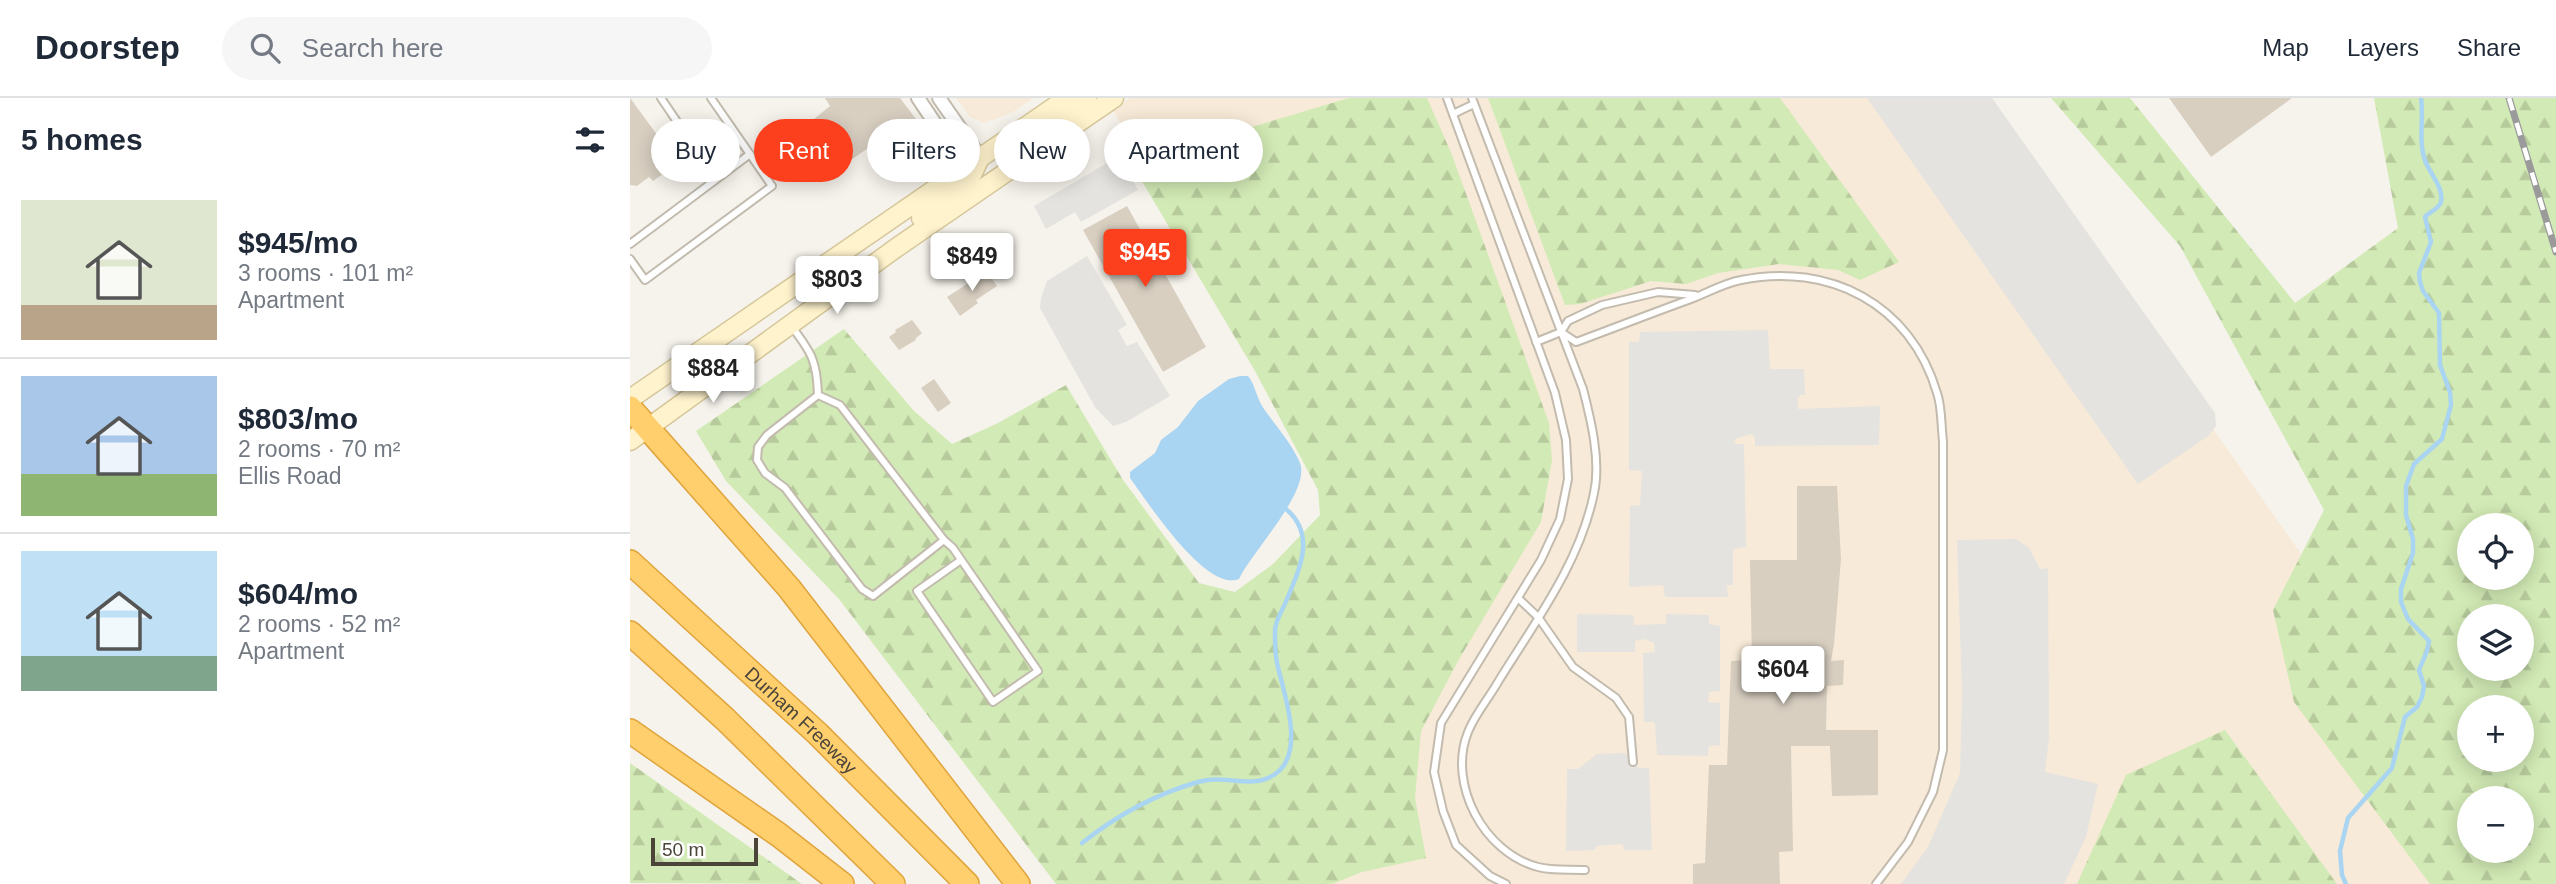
<!DOCTYPE html>
<meta charset="utf-8">
<style>
:root{--surface:#fff;--page:#f6f6f7;--text:#1f2937;--muted:#747a83;--line:#e0e1e3;--accent:#fc3f1d}
body{margin:0;font-family:Arial,sans-serif;background:var(--page);color:var(--text);height:100vh;display:flex;flex-direction:column;font-size:26px;white-space:nowrap}
*{box-sizing:border-box;margin:0}
p{font-size:23px;color:var(--muted)}
.icon{flex:none;width:38px;height:38px;fill:none;stroke:currentColor;stroke-width:2;stroke-linecap:round;stroke-linejoin:round}
.map{position:relative;flex:1;overflow:hidden}
.side{display:flex;flex-direction:column;background:var(--surface);width:630px}
.side>*{flex:none}
.guide{position:absolute;left:21px;top:21px;width:665px;height:63px;display:flex;gap:14px}
.tools{position:absolute;left:1827px;top:415px;display:grid;gap:14px}
.tools a{display:grid;place-items:center;width:77px;height:77px;border-radius:50%;background:var(--surface);box-shadow:0 4px 18px #0003;font-size:35px}
.scale{position:absolute;left:21px;bottom:18px;width:107px;box-sizing:border-box;padding-left:7px;border:4px solid #4b4439;border-top:0;font-size:19px;line-height:24px;white-space:nowrap;color:#4b4439;-webkit-text-stroke:5px #fff;paint-order:stroke}
.price{position:absolute;translate:-50% -60px;padding:0 16px;border-radius:7px;background:#fff;color:#222;font-size:23px;line-height:46px;filter:drop-shadow(0 2px 4px #0008)}
.price::after{content:'';position:absolute;left:50%;top:42px;width:21px;height:16px;margin-left:-10px;background:inherit;clip-path:polygon(0 0,100% 0,50% 100%)}
.price.on{background:var(--accent);color:#fff}
ul{padding:0;list-style:none}
li{display:flex;align-items:center;gap:21px;height:175px;padding:0 21px}
li+li{border-top:2px solid var(--line)}
li span{display:grid;place-items:center;flex:none;width:196px;height:140px;border-radius:0px;color:#555}
li>.icon{margin-inline-start:auto}
span .icon{width:84px;height:84px;fill:#fffc;stroke-width:1}
li b{font-size:30px}
h2{display:flex;justify-content:space-between;align-items:center;height:84px;padding:0 21px;font-size:30px}
.tag{padding:0 24px;border-radius:32px;background:var(--surface);box-shadow:0 4px 18px #0003;font-size:24px;line-height:63px}
.tag.on{background:var(--accent);color:#fff}
header{display:flex;align-items:center;gap:42px;box-sizing:border-box;height:98px;padding:0 35px;background:var(--surface);border-bottom:2px solid var(--line)}
header strong{font-size:33px}
nav{display:flex;gap:38px;margin-inline-start:auto;font-size:24px}
.search{width:490px;height:63px;background:var(--page);display:flex;align-items:center;gap:18px;box-sizing:border-box;padding:0 24px;border-radius:38px;color:var(--muted);font-size:26px}
main{display:flex;flex:1;min-height:0}
.map>svg:first-child{display:block}
.commercial{fill:#f7ead8;fill-rule:evenodd}
.forest{fill:url(#forest-firs);fill-rule:evenodd}
.parking{fill:#e5e3e0}
.water{fill:#a9d4f2}
.lines{fill:none;stroke-linecap:round;stroke-linejoin:round}
.stream{stroke:#a9d4f2;stroke-width:4.5}
.building{fill:#d8cfc1}
.service-casing{stroke:#c2bbae;stroke-width:10}
.minor-casing{stroke:#c2bbae;stroke-width:16}
.secondary-casing{stroke:#d6c79b;stroke-width:21}
.motorway-casing{stroke:#e0a43c;stroke-width:26}
.service{stroke:#fff;stroke-width:6}
.minor{stroke:#fff;stroke-width:12}
.secondary{stroke:#fff3cd;stroke-width:18}
.motorway{stroke:#ffcf6e;stroke-width:23}
.rail-casing{stroke:#9a9a9a;stroke-width:7}
.rail{stroke:#fff;stroke-width:4.5;stroke-dasharray:13;stroke-linecap:butt}
.labels{text-anchor:middle;dominant-baseline:central;stroke-width:7;stroke-linejoin:round;paint-order:stroke}
.street-label{font-size:19px;fill:#4b4439;stroke:#fff}
</style>
<header>
<strong>Doorstep</strong>
<div class="search"><svg class="icon" aria-label="search" viewBox="0 0 24 24"><circle cx="10" cy="10" r="6"/><path d="M15 15l6 6"/></svg>Search here</div>
<nav><a>Map</a><a>Layers</a><a>Share</a></nav>
</header>
<main>
<section class="side">
<h2>5 homes<svg class="icon" aria-label="filters" viewBox="0 0 24 24"><path d="M4 7h16M4 17h16"/><circle cx="9" cy="7" r="2"/><circle cx="15" cy="17" r="2"/></svg></h2>
<ul>
<li><span style="background:linear-gradient(#dfe7d0 75%,#b9a48a 0)"><svg class="icon" aria-label="home" viewBox="0 0 24 24"><path d="M3 11l9-7 9 7M6 9v11h12V9"/></svg></span><div><b>$945/mo</b><p>3 rooms · 101 m²</p><p>Apartment</p></div></li>
<li><span style="background:linear-gradient(#a9c7e8 70%,#8fb573 0)"><svg class="icon" aria-label="home" viewBox="0 0 24 24"><path d="M3 11l9-7 9 7M6 9v11h12V9"/></svg></span><div><b>$803/mo</b><p>2 rooms · 70 m²</p><p>Ellis Road</p></div></li>
<li><span style="background:linear-gradient(#bfe0f5 75%,#7fa58c 0)"><svg class="icon" aria-label="home" viewBox="0 0 24 24"><path d="M3 11l9-7 9 7M6 9v11h12V9"/></svg></span><div><b>$604/mo</b><p>2 rooms · 52 m²</p><p>Apartment</p></div></li>
</ul>
</section>
<div class="map">
<svg width="1926" height="786" viewBox="0 0 1926 786">
<defs>
<pattern id="forest-firs" width="22" height="20" patternUnits="userSpaceOnUse" patternTransform="scale(1.75)"><rect width="22" height="20" fill="#d2eab5"/><path d="M5 1l3.5 6h-7zM16 11l3.5 6h-7z" fill="#b6ca9c"/></pattern>
</defs>
<rect width="100%" height="100%" fill="#f6f3ec"/>
<g class="commercial">
<polygon points="326,0 403,0 383,14 354,25 340,19"/>
<path d="M500,0h850l357,507 132,102v53h53l34,124h-1449l311,-236 -302,-521 5,-3 -8,-14zM1839,700h53v52h-53z"/>
</g>
<g class="forest">
<polygon points="719,0 797,0 822,57 919,325 922,362 911,424 828,563 791,633 785,700 796,760 732,774 702,786 426,786 209,501 96,383 66,333 214,231 284,313 322,346 368,325 436,287 493,382 569,485 605,494 643,466 690,417 688,392 625,273 501,65"/>
<polygon points="858,0 1150,0 1269,164 1230,182 1208,172 1149,166 1088,175 1056,186 1021,183 950,206 935,207"/>
<path d="M1421,0h79l165,205 103,-75 -24,-130h182v786h-126l-136,-182 -21,-92 51,-100 -144,-264zM1839,427h53v53h-53zM1839,518h53v52h-53zM1892,609v53h-53v-53zM1892,700v52h-53v-52z"/>
<polygon points="1595,632 1707,786 1447,786 1496,677"/>
<polygon points="0,665 172,786 0,785"/>
</g>
<g class="parking">
<polygon points="1237,0 1362,0 1585,315 1586,328 1578,338 1508,386"/>
<polygon points="489,58 508,92 451,124 445,114 416,131 404,108"/>
<polygon points="457,158 497,227 488,232 497,248 507,244 540,298 496,324 483,328 465,309 410,210 411,200 417,183"/>
<polygon points="1138,232 1140,271 1174,271 1175,297 1171,297 1168,300 1168,311 1250,308 1249,347 1125,348 1125,340 1122,336 1107,340 1104,343 1106,346 1114,346 1116,449 1103,451 1103,487 1097,487 1098,499 1035,499 1033,487 999,489 1000,408 1010,407 1012,373 999,372 999,244 1009,244 1010,234"/>
<polygon points="1386,441 1399,450 1410,471 1418,470 1419,639 1415,674 1468,686 1456,739 1434,786 1271,786 1298,749 1330,675 1332,595 1327,442"/>
<polygon points="947,516 1003,517 1004,527 1036,526 1036,516 1079,517 1079,526 1090,528 1090,593 1079,594 1078,604 1090,605 1090,647 1079,648 1078,658 1027,657 1025,626 1023,624 1014,624 1013,555 1025,554 1024,545 1015,541 1005,543 1005,554 947,554"/>
<polygon points="995,655 1009,670 1019,670 1022,752 994,752 993,747 990,746 967,748 964,752 936,753 937,671 948,671 967,656"/>
</g>
<path class="water" d="M610,278h8c8,10 8,22 16,33 12,17 28,35 36,54 11,28 -49,90 -61,116 -33,14 -92,-78 -109,-101v-6l25,-19 6,-13 17,-13 20,-26 31,-22z"/>
<g class="lines">
<g class="stream">
<path d="M452,745c34,-27 74,-49 116,-61 27,-9 59,11 82,-12 24,-24 3,-79 -3,-107 -2,-10 -2,-22 -2,-32 0,-9 5,-17 9,-25 14,-34 36,-73 -2,-100"/>
<path d="M1716,786l-4,-9 -2,-24 8,-33 44,-50 13,-51 12,-10 5,-10 2,-11 -5,-16 8,-19 2,-10 -21,-22 -7,-17v-13l12,-36v-14l-7,-24v-29l8,-22 28,-25 9,-34 -1,-13 -10,-27 -1,-52 -16,-22 -3,-9 -1,-9 12,-31 -6,-25c4,-5 14,-8 16,-15 3,-15 -12,-29 -16,-42 -7,-19 -1,-42 -4,-62"/>
</g>
</g>
<g class="building">
<polygon points="0,0 39,53 41,51 45,57 43,69 23,83 19,79 7,88 0,87"/>
<polygon points="195,0 270,0 286,21 241,48 201,76 202,78 196,82 185,80 171,60 175,57 166,44 167,35 200,8"/>
<polygon points="1539,0 1662,0 1581,59"/>
<polygon points="497,108 576,249 533,274 453,132"/>
<polygon points="357,173 367,188 346,202 348,205 330,218 317,199"/>
<polygon points="282,222 292,235 285,241 286,242 269,252 259,239 266,234 265,232"/>
<polygon points="304,281 321,305 308,314 291,290"/>
<polygon points="1167,388 1207,388 1211,461 1204,546 1201,563 1214,562 1213,587 1197,588 1196,632 1248,632 1248,697 1202,698 1200,648 1161,648 1163,753 1149,754 1150,786 1063,786 1063,766 1075,765 1079,667 1097,667 1101,563 1122,562 1120,462 1167,462"/>
</g>
<g class="lines">
<g class="service-casing">
<g id="service">
<polyline points="31,0 86,81"/>
<polyline points="817,0 925,295 936,342 938,381 930,421 911,462 811,625 804,674 813,713 826,747 860,778 876,786"/>
<path d="M842,0l111,291c8,31 18,72 11,104 -14,70 -59,129 -96,189 -9,16 -23,32 -30,50 -21,52 16,121 70,135 14,4 33,2 47,3"/>
<polyline points="823,16 844,6"/>
<polyline points="0,146 120,56"/>
<polyline points="0,161 15,182 142,88 81,0"/>
<path d="M162,229c20,26 25,35 26,68l-51,40 -9,12 -1,13 8,13 20,15 77,101 11,7 71,-56 -104,-135 -22,-10"/>
<path d="M931,234l15,10c38,-14 76,-29 115,-43 16,-6 33,-16 50,-19 88,-18 170,24 196,113 5,14 4,32 6,48v309l-10,42 -25,50 -32,42"/>
<polyline points="906,244 931,234 938,223 972,207 1028,194 1065,197"/>
<polyline points="314,442 323,450 408,573 363,604 287,493 331,462"/>
<polyline points="888,500 908,519 943,569 986,600 999,619 1003,664"/>
</g>
</g>
<g class="minor-casing">
<g id="minor">
<polyline points="288,0 335,70"/>
<polyline points="309,0 350,59"/>
</g>
</g>
<g class="secondary-casing">
<g id="secondary">
<polyline points="380,61 457,0"/>
<polyline points="291,120 340,81 349,62"/>
<polyline points="0,301 437,0"/>
<polyline points="0,343 266,150 484,0"/>
</g>
</g>
<g class="motorway-casing">
<g id="motorway">
<polyline points="0,310 159,490 388,786"/>
<path id="s1" d="M0,464l188,172 149,150"/>
<polyline points="0,535 95,621 263,786"/>
<polyline points="0,633 149,737 212,786"/>
</g>
</g>
<use href="#service" class="service"/>
<use href="#minor" class="minor"/>
<use href="#secondary" class="secondary"/>
<use href="#motorway" class="motorway"/>
<g class="rail-casing">
<polyline id="rail" points="1879,0 1926,154"/>
</g>
<use href="#rail" class="rail"/>
</g>
<g class="labels">
<g class="street-label">
<text stroke="none"><textPath href="#s1" startOffset="233">Durham Freeway</textPath></text>
</g>
</g>
</svg>
<div class="tools">
<a><svg class="icon" aria-label="locate" viewBox="0 0 24 24"><circle cx="12" cy="12" r="6"/><path d="M12 2v4M12 18v4M2 12h4M18 12h4"/></svg></a>
<a><svg class="icon" aria-label="layers" viewBox="0 0 24 24"><path d="M12 4l9 5-9 5-9-5zM3 14l9 5 9-5"/></svg></a>
<a>+</a>
<a>−</a>
</div>
<div class="scale">50 m</div>
<b class="price on" style="left:515px;top:191px">$945</b>
<b class="price" style="left:342px;top:195px">$849</b>
<b class="price" style="left:207px;top:218px">$803</b>
<b class="price" style="left:83px;top:307px">$884</b>
<b class="price" style="left:1153px;top:608px">$604</b>
<div class="guide">
<a class="tag">Buy</a>
<a class="tag on">Rent</a>
<a class="tag">Filters</a>
<a class="tag">New</a>
<a class="tag">Apartment</a>
</div>
</div>
</main>
